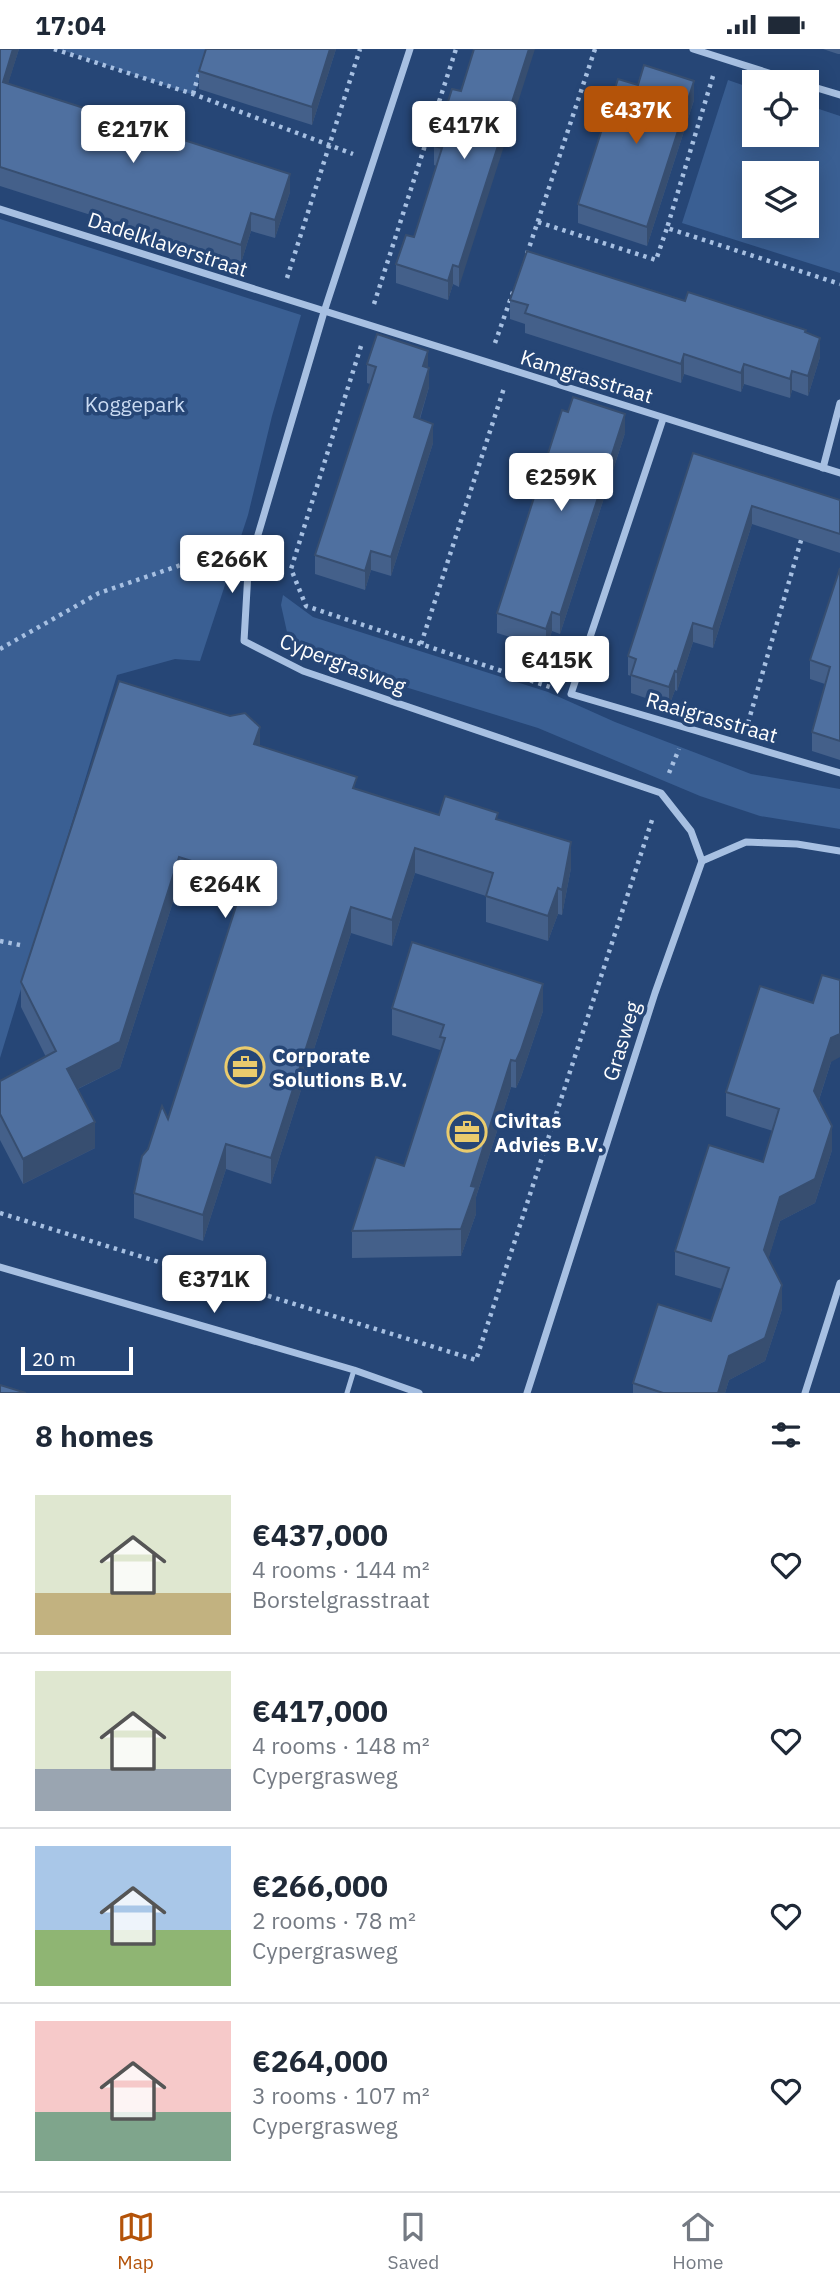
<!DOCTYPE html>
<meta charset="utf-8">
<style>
:root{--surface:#fff;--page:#f2f2f3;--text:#1f2937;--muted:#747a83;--line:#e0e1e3;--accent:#b45309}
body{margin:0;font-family:"IBM Plex Sans",sans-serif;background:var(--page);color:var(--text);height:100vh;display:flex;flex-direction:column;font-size:26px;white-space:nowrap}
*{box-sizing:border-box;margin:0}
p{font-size:23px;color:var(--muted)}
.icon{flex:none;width:38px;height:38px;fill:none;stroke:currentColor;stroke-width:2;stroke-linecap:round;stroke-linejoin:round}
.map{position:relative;height:1344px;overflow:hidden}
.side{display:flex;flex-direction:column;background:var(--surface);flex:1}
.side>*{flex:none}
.controls{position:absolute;left:742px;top:21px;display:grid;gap:14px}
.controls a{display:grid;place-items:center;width:77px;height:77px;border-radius:0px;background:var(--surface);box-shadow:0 4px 18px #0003;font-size:35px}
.scale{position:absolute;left:21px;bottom:18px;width:112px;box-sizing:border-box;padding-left:7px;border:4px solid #fff;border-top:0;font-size:19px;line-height:24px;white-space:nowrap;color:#fff;-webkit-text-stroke:5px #264676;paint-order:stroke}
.price{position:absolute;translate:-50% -60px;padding:0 16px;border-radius:7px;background:#fff;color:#222;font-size:23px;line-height:46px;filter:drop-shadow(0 2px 4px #0008)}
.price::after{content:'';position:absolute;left:50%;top:42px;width:21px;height:16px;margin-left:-10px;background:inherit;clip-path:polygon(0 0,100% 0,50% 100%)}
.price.selected{background:var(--accent);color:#fff}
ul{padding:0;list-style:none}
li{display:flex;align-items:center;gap:21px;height:175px;padding:0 35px}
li+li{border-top:2px solid var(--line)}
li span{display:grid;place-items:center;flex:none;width:196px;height:140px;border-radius:0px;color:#555}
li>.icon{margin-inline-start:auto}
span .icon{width:84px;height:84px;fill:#fffc;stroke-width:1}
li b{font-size:30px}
h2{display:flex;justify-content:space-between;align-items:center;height:84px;padding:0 35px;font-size:30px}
.status{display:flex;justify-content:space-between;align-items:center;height:49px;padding:0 35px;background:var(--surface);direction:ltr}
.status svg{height:19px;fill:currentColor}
.menu{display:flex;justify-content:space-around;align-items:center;height:98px;border-top:2px solid var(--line);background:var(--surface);font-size:19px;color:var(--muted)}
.menu a{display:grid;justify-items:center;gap:4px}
.menu .selected{color:var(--accent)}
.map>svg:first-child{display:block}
.green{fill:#3a5f93;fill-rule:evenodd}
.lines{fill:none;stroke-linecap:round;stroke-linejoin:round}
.path{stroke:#a7c0e2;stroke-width:4.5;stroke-dasharray:3.5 5;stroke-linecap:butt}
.lane{stroke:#a7c0e2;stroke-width:5}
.street{stroke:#a7c0e2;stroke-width:7}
.wall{fill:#44608a}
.shaded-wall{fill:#374e70}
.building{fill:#4f70a0;stroke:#374e70;stroke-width:2}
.labels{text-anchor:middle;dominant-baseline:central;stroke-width:7;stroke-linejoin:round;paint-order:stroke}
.street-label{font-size:21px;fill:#fff;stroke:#264676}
.park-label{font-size:21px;fill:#c9daf2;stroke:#264676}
.poi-label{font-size:21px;font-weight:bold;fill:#fff;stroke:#264676;text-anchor:start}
</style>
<div class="status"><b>17:04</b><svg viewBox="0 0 49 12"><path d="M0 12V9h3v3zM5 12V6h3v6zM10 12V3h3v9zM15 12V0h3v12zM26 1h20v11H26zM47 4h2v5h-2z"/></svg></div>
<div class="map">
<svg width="840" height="1344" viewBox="0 0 840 1344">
<rect width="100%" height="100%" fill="#264676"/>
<g class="green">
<polygon points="59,0 209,0 194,46"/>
<path d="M728,31l26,9v46h53v-30l33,11v157l-158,-50zM807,124v53h-53v-53z"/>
<polygon points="0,170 301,266 272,367 248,466 200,612 175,610 117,626 0,1009"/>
<polygon points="283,546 313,568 548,643 615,673 751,725 840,740 840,780 760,767 700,747 538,679 337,617 302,597 287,583 281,556"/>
</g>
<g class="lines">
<g class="path">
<polyline points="54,0 193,45 353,105"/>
<polyline points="713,27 667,179 840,235"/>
<polyline points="193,45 200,21"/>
<polyline points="538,173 656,211 667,179"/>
<polyline points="527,205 595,0"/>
<polyline points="287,229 360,0"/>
<polyline points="374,255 456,0"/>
<polyline points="495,294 513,243"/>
<polyline points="361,297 291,520 306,557 550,638"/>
<polyline points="421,595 504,339"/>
<polyline points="0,600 99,544 184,515 231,506"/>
<polyline points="748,674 802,488"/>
<polyline points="669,724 679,700"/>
<polyline points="0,892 20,896"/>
<polyline points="0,1164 476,1311 653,768"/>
</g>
<polyline class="lane" points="347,1344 354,1321"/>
<g class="street">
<polyline points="410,0 324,263 252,506 248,523 244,592 303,622 661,744 691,782 702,812"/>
<polyline points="693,0 797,33"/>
<polyline points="807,36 840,46"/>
<polyline points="0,160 840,424"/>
<polyline points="663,370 571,645 840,724"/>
<polyline points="823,419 840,354"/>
<polyline points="702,812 746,793 797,795 840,802"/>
<polyline points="0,1218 354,1321 419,1344"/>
<polyline points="527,1344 655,944 702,812"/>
<polyline points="805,1344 840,1234"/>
</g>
</g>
<g class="wall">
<polygon points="0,0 19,0 8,34 290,143 275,189 251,182 241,214 0,137"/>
<polygon points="206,0 336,0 312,76 199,40 199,22"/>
<polygon points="823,0 840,0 840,5 838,5"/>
<polygon points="638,36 694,51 647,197 578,174 578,155"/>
<polygon points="461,42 459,238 453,235 448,251 396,234 396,215 414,188 437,117 434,116 434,97"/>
<polygon points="510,251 806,284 820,308 808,347 792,341 790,349 744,335 741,343 684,325 681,334 525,284 525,275 510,270"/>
<polygon points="367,315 428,319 429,338 420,370 433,394 391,527 371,521 365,541 315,525 315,506 370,335 367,334"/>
<polygon points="625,384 560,585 552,582 546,599 497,584 497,564"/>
<polygon points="693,404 840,451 840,504 752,475 713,599 693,593 677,642 675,641 669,657 631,644 631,627 628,626 628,607"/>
<polygon points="840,519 840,711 812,702 812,683 825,635 810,630 810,611"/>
<polygon points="260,697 357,740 439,766 498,771 571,819 562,866 558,865 548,892 486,873 486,847 415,824 392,897 351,884 271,1135 226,1120 203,1192 134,1169 134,1144 168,1070 238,852 179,834 120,1019 78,1040 95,1099 23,1135 0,1091 0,1032 46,1008 21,958 21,933"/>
<polygon points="392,959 543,962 521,1028 516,1039 511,1038 476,1148 476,1165 461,1207 352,1209 352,1182 404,1117 440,1004 440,1001 392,986"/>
<polygon points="831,1013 819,1051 832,1101 815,1154 780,1172 768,1210 782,1260 765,1312 729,1331 725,1344 633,1344 633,1334 711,1272 722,1240 675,1226 675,1202 763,1113 773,1082 726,1067 726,1043"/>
</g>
<g class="shaded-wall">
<polygon points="13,0 19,0 3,51 3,33"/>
<polygon points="330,0 336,0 312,76 312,58"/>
<polygon points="529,0 535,0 459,238 459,218"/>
<polygon points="694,32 694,51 647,197 647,178"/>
<polygon points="290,125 290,143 275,189 275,171"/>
<polygon points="251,164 251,182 241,214 241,196"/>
<polygon points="453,216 453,235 448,251 448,232"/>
<polygon points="820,289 820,308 808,347 808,327"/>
<polygon points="428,302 428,321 423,317"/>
<polygon points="684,305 684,325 681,334 681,315"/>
<polygon points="744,315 744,335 741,343 741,324"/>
<polygon points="429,319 429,338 414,388 414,368"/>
<polygon points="792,322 792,341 790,349 790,330"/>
<polygon points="625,365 625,384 560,585 560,566"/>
<polygon points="433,375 433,394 391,527 391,508"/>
<polygon points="752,457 752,475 713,599 713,580"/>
<polygon points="371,502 371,521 365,541 365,522"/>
<polygon points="552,563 552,582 546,599 546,580"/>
<polygon points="693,574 693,593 677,642 677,623"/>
<polygon points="675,622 675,641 669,657 669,638"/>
<polygon points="260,678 260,703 254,695"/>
<polygon points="571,793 571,819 562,866 562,841"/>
<polygon points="415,799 415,824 392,897 392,871"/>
<polygon points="179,808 179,834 120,1019 67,1045 67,1020"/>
<polygon points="558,839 558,865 548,892 548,867"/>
<polygon points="351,858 351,884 271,1135 271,1109"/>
<polygon points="543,935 543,962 521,1028 516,1039 516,1012"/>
<polygon points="840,985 840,1008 831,1013 814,1066 814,1042 831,989"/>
<polygon points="511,1011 511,1038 476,1148 476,1165 461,1207 461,1180 471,1137"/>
<polygon points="95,1073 95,1099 23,1135 23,1110"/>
<polygon points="832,1077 832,1101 815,1154 780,1172 764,1225 764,1201 780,1148"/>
<polygon points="226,1095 226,1120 203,1192 203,1166"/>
<polygon points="782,1236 782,1260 765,1312 729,1331 725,1344 718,1344 729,1307"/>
</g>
<g class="building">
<polygon points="0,0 13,0 3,33 290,125 275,171 251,164 241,196 0,118"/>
<polygon points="206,0 330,0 312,58 199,22"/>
<polygon points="474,0 529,0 459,218 453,216 448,232 396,215 406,186 414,188 442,99 434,97 452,40 461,42"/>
<polygon points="644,16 694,32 647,178 578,155 618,30 638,36"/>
<polygon points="527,202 685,252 688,243 806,281 805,283 820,289 808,327 792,322 790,330 744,315 741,324 684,305 681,315 525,264 528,256 510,251"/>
<polygon points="377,285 428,302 423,317 429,319 414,368 433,375 391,508 371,502 365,522 315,506 376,318 367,315"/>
<polygon points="573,348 625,365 560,566 552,563 546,580 497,564 562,361 568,363"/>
<polygon points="693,404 840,451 840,485 752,457 713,580 693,574 677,623 675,622 669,638 631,626 636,610 628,607"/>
<polygon points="840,519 840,692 812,683 830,618 810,611"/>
<polygon points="119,632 230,667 245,664 260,678 254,695 357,728 353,739 439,766 445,747 498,764 496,770 571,793 562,841 558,839 548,867 486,847 493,824 415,799 392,871 351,858 271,1109 226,1095 203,1166 134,1144 142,1107 148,1100 162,1057 168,1070 245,829 179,808 120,993 67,1020 95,1073 23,1110 0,1065 0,1032 56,1002 21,933"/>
<polygon points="412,893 543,935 521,1001 516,1012 511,1011 471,1137 476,1138 461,1180 352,1182 376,1108 404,1117 445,989 440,988 444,976 392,959"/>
<polygon points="822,926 840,931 840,985 831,989 814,1042 832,1077 815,1130 780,1148 764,1201 782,1236 765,1289 729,1307 718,1344 663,1344 633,1334 658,1255 711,1272 729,1219 675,1202 709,1096 763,1113 779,1060 726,1043 760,937 813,954"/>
<polygon points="0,1336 26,1344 0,1344"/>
</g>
<defs>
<g id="office-ring" transform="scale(2.0125)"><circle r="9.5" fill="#264676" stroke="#eacb6d" stroke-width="1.5"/><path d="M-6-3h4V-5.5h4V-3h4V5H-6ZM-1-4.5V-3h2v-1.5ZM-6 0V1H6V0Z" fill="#eacb6d"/></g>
</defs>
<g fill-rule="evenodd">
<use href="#office-ring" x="245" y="1018"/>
<use href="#office-ring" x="467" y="1083"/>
</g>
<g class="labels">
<g class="street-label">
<text transform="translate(168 195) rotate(18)">Dadelklaverstraat</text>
<text transform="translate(587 327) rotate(17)">Kamgrasstraat</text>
<text transform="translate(343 614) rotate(21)">Cypergrasweg</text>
<text transform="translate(712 668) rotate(16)">Raaigrasstraat</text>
<text transform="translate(621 992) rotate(-73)">Grasweg</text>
</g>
<g class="park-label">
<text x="135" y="355">Koggepark</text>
</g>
<g class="poi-label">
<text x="272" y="1006">Corporate<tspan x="272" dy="24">Solutions B.V.</tspan></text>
<text x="494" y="1071">Civitas<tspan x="494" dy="24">Advies B.V.</tspan></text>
</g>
</g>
</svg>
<div class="controls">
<a><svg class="icon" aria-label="locate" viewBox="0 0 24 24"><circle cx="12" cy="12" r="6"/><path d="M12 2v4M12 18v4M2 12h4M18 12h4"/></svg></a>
<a><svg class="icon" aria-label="layers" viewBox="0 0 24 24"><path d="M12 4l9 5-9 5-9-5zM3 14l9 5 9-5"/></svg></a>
</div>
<div class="scale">20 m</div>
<b class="price selected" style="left:636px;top:97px">€437K</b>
<b class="price" style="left:464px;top:112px">€417K</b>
<b class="price" style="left:133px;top:116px">€217K</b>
<b class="price" style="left:561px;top:464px">€259K</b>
<b class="price" style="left:232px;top:546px">€266K</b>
<b class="price" style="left:557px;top:647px">€415K</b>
<b class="price" style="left:225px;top:871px">€264K</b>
<b class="price" style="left:214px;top:1266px">€371K</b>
</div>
<section class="side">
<h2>8 homes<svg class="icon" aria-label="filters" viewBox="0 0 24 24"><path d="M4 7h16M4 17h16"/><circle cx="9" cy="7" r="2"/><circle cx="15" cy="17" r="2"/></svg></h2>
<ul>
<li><span style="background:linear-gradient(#dfe7d0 70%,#c2b280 0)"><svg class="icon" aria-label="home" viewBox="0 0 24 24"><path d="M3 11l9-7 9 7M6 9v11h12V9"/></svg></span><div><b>€437,000</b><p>4 rooms · 144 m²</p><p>Borstelgrasstraat</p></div><svg class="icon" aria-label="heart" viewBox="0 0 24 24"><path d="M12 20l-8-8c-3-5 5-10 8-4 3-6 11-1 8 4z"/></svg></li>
<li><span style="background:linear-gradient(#dfe7d0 70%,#9aa5b1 0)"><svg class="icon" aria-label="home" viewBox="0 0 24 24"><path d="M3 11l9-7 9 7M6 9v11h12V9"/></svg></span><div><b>€417,000</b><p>4 rooms · 148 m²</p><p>Cypergrasweg</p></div><svg class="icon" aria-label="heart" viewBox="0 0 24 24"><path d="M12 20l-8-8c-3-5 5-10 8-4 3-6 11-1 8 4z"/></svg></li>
<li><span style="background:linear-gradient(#a9c7e8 60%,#8fb573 0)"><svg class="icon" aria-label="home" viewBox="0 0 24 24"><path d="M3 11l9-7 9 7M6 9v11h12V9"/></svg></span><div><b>€266,000</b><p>2 rooms · 78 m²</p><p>Cypergrasweg</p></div><svg class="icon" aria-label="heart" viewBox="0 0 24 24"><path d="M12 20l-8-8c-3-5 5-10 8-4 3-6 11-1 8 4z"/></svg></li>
<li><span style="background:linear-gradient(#f6c9c9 65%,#7fa58c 0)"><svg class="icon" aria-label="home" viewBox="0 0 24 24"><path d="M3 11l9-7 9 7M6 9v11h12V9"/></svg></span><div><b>€264,000</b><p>3 rooms · 107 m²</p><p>Cypergrasweg</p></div><svg class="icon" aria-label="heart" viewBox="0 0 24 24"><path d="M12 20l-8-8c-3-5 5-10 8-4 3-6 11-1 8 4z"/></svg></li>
</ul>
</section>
<nav class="menu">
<a class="selected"><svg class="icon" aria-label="map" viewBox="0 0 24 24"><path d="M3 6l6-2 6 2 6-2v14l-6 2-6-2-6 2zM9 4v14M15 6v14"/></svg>Map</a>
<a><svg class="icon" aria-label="saved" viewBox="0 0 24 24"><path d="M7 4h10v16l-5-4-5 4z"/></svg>Saved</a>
<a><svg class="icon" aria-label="home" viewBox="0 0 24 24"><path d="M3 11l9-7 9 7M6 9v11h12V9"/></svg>Home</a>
</nav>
